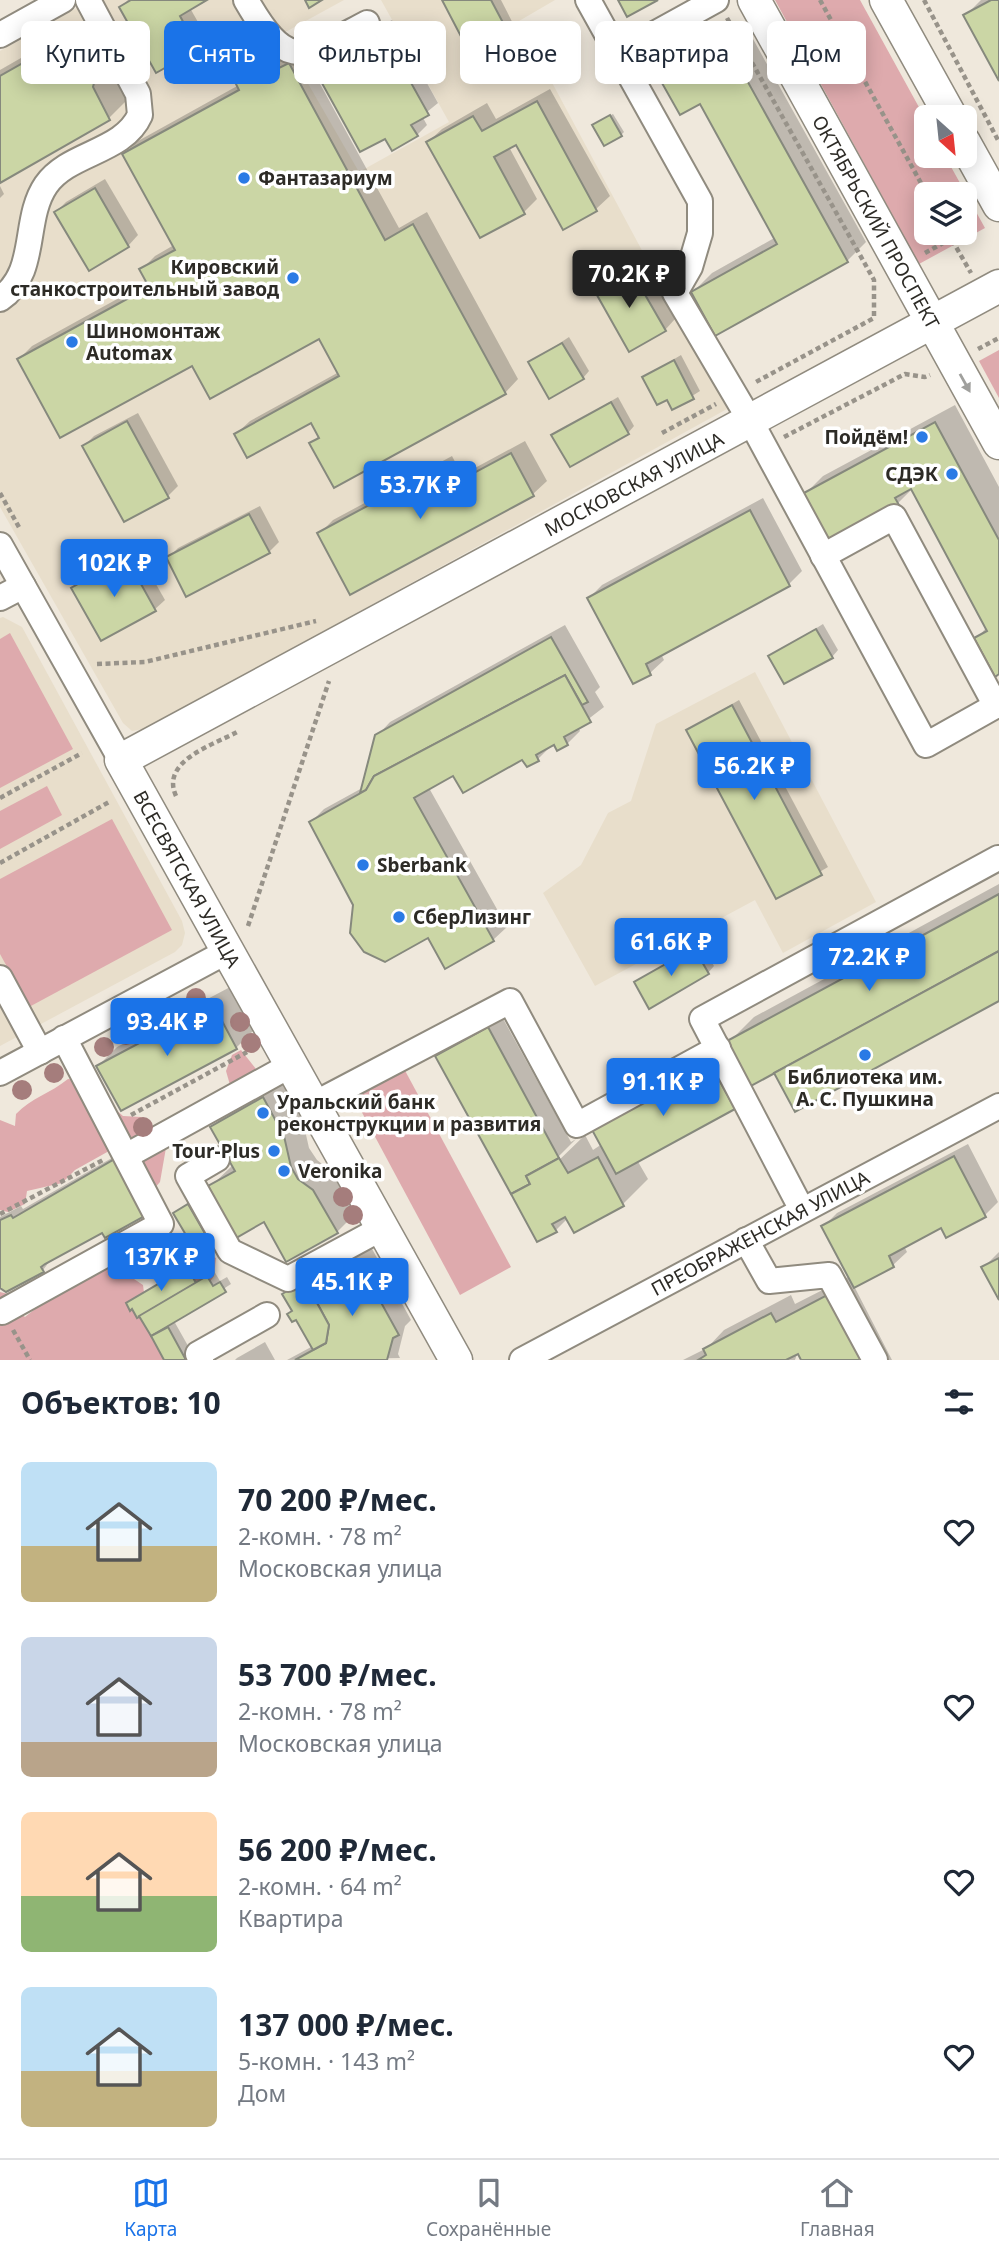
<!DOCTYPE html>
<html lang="ru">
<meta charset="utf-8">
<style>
:root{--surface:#fff;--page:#f6f6f7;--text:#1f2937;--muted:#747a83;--line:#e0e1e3;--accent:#1a73e8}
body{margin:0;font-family:"Noto Sans",sans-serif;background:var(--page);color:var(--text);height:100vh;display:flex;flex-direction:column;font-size:26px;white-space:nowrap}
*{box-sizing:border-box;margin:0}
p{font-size:23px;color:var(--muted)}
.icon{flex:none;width:38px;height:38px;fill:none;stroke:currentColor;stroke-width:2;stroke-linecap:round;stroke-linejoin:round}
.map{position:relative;height:1360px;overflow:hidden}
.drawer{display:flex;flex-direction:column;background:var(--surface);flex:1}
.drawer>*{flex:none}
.top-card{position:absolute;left:21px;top:21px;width:957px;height:63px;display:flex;gap:14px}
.needle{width:46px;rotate:153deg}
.controls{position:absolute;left:914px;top:105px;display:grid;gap:14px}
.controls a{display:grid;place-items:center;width:63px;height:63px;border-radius:10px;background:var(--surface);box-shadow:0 4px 18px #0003;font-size:35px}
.price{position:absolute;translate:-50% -60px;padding:0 16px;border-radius:7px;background:var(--accent);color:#fff;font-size:23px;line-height:46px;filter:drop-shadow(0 2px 4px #0008)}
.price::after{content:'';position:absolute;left:50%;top:42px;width:21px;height:16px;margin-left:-10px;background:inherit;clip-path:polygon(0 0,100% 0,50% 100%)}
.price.on{background:#222;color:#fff}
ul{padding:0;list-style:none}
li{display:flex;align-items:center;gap:21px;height:175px;padding:0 21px}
li span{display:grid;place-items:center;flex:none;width:196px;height:140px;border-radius:10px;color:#555}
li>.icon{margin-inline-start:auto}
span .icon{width:84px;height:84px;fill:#fffc;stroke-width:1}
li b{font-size:30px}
h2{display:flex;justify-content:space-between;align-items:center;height:84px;padding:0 21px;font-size:30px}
.chip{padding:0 24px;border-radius:10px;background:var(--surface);box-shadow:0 4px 18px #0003;font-size:24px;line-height:63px}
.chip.on{background:var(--accent);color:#fff}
.tabs{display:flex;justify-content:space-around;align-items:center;height:98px;border-top:2px solid var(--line);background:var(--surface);font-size:19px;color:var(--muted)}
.tabs a{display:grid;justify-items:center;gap:4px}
.tabs .on{color:var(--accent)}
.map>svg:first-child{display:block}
.built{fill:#e8decb}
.green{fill:#deaaad;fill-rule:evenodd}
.shadow{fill:#0003}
.building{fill:#cbd6a5;stroke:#86897d;stroke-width:2}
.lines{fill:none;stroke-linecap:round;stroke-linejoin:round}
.minor-casing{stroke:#908b7f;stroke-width:28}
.major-casing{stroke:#908b7f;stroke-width:35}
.path{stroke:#98938a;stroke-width:4.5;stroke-dasharray:5 3.5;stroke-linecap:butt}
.minor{stroke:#fff;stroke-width:24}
.major{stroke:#fff;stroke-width:32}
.tree{fill:#a57d7c}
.oneway{fill:#a0a09d}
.poi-dot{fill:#2a7ae5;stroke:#fff;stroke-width:2.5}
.labels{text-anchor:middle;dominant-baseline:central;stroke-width:7;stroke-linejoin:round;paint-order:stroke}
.poi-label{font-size:19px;font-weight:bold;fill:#2d2b26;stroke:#fff;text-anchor:start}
.street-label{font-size:19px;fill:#2d2b26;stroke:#fff}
</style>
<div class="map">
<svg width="999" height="1360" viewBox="0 0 999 1360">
<rect width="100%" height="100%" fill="#efe8dc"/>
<g class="built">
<polygon points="91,0 344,0 280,35 359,172 449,122 381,0 555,0 519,21 727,409 148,728 132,731 123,723 0,507 0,51"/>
<polygon points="3,617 22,627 182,921 185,933 182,945 175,952 0,1046 0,618"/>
<polygon points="755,672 876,902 783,953 755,900 595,986 543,893 581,865 608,813 631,801 656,724"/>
</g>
<g class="green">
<path d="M775,0h85l66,120v36h19l40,72 -66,36zM926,194h38v39h-38z"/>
<polygon points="999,350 999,398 979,361"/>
<polygon points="10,633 73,749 0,788 0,639"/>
<polygon points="47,786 62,815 0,849 0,811"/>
<polygon points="112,819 172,930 29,1007 0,954 0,879"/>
<polygon points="241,1050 260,1074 230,1085 226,1071 232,1055"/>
<polygon points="402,1065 511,1267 460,1295 351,1092"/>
<path d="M68,1079l13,1 42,36 18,1 26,25 -7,40 -7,8 -33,-34 -11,-5 -34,19 -13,13 -35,8 -2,13 -17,8 -8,-2v-90l15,6 1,-12c15,-16 35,-21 52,-35z"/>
<polygon points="200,1252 216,1258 214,1276 207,1286 194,1286 183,1273 191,1255"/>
<polygon points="107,1261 143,1285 148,1323 168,1360 0,1360 0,1292 16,1296 12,1307 25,1317 35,1309 40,1286"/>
</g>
<g class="shadow">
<polygon points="128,0 204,0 190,8 207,38 197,48 121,7"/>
<polygon points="444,0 501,0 523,43 517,50"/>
<polygon points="981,0 999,0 999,77 965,16"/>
<polygon points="103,11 128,99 109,118 0,181 0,70"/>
<polygon points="392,20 438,103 422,116 427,125 417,135 385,136 316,69 313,71 399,228 427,212 518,379 505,393 311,444 320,435 312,421 236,434 250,421 339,372 320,337 193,364 19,359 32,346 148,282 141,270 155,256 174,245 124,154 138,141 239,85 232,72 245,59 277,42 302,51 313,70 325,57"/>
<polygon points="743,21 866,242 847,261 693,292 712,273 776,237 700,102 660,76 679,57"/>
<polygon points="550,89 610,196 596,209 564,227 517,143 509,147 537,199 524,212 428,142 442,129 487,103 496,119"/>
<polygon points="613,114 624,132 621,135 597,122"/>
<polygon points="105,179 138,235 128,246 89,268 56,212 66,202"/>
<polygon points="0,186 4,194 0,198"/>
<polygon points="640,258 675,319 665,330 595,288 605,278"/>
<polygon points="569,337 589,371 583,378 530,363"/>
<polygon points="681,355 700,391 673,408 668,397 644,377"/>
<polygon points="618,397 634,426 628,433 554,435"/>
<polygon points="955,405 999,487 999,672 976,639 987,627 912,489 898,503 829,541 804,495 823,476"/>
<polygon points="138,413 178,486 168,496 84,446 94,436"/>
<polygon points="525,441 547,481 533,494 351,593 319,534 333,520 452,456 462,475"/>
<polygon points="763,498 802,571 789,584 661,654 664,660 650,673 634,682 589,598 602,585"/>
<polygon points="260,506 279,542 269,552 168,558 178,548"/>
<polygon points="136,549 165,600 154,610 74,588 84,578"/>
<polygon points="823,624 838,650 832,657 771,656"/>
<polygon points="565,625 600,687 595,692 604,707 578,727 580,731 567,744 554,743 538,759 523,757 454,774 429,788 507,927 493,940 429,935 354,904 311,822 324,809 364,787 377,736 390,722"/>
<polygon points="739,700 828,867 777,897 688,730"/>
<polygon points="999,884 999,999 775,1071 750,1084 753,1089 734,1108 637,1160 648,1179 623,1204 574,1230 568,1218 556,1230 437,1056 451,1043 501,1015 571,1142 576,1139 552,1163 554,1165 585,1135 593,1150 602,1144 729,1042 754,1017"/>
<polygon points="701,943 714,966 708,973 636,983"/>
<polygon points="232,986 255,1029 236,1048 98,1066 117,1047"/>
<polygon points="282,1080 302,1117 309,1148 317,1160 331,1171 356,1213 337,1232 265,1220 210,1187 233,1165 212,1127 231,1108"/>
<polygon points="968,1144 998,1202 985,1215 941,1226 904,1246 907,1252 893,1265 854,1286 892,1360 803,1360 798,1351 795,1360 683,1360 707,1348 724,1330 791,1295 795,1304 850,1276 824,1226 837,1213"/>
<polygon points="124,1151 153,1205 142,1216 103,1231 52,1258 43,1270 0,1286 0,1217 21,1206 23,1209"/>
<polygon points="195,1199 216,1236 210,1242 175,1213"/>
<polygon points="371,1247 411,1320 405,1326 398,1354 400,1358 287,1360 313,1346 285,1295 308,1280 311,1285 323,1273"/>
<polygon points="999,1252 999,1296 983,1268"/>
<polygon points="194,1262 203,1277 214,1271 220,1281 227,1277 231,1284 174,1321 196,1360 166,1360 141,1315 128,1303"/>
<polygon points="265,1342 275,1360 235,1360 237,1358"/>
</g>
<g class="building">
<polygon points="131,0 207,0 180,16 198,49 156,73 119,7"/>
<polygon points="305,0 322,0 309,8"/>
<polygon points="442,0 491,0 518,51 479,71"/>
<polygon points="618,0 658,0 627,17"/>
<polygon points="991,0 999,0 999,81 963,15"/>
<polygon points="83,29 101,57 93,87 110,120 0,183 0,76"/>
<polygon points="381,29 429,115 411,125 418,136 392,151 385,139 360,152 313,67"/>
<polygon points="724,39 848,262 715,336 691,292 777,244 700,104 680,115 658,76"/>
<polygon points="263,54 273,71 289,63 385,240 413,224 506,394 334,488 309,443 319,438 311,423 247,458 234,434 339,376 319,339 210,399 192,366 60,438 17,359 149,287 139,269 175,250 122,154 239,90 230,72"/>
<polygon points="537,101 597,211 563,230 516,145 494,157 525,214 480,238 426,142 473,116 482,131"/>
<polygon points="610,115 622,136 604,146 592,125"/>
<polygon points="95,188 129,247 89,271 54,212"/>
<polygon points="629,267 666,331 629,352 593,288"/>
<polygon points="562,343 584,379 549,399 528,362"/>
<polygon points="674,360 694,399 672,410 667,400 657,405 642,377"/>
<polygon points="611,402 629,434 570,467 551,435"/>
<polygon points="127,421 169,498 124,522 82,446"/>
<polygon points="935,422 999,540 999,674 995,677 974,638 987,631 911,489 895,498 899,505 829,543 802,494"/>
<polygon points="511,453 534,496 350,595 317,533 438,468 448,487"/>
<polygon points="750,510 790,586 646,664 651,675 633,684 587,598"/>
<polygon points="249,514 270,553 186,597 166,557"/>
<polygon points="126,557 156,611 101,641 71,588"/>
<polygon points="816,629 833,658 784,684 768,656"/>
<polygon points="551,637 588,702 582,705 565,675 374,776 366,790 360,793 375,735"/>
<polygon points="565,675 591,722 564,737 568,745 557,751 554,745 536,755 539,761 527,767 522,760 463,793 453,776 414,798 494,941 445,969 428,938 385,962 364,952 350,933 353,905 309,822 366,790 374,776"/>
<polygon points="732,705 822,875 776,899 686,730"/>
<polygon points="999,894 999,951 751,1086 727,1041"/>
<polygon points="694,948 709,974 649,1009 634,982"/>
<polygon points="999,951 999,1001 795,1112 774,1073"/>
<polygon points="213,1004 237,1049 121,1111 96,1066"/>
<polygon points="488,1027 559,1158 526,1176 530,1184 511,1194 435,1056"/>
<polygon points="710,1063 735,1109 616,1174 591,1128"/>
<polygon points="263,1097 284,1136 291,1167 298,1179 313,1190 338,1233 286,1262 264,1222 236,1238 208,1186 235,1171 210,1127"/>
<polygon points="954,1156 986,1217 946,1238 941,1228 889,1256 894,1267 854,1288 821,1226"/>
<polygon points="598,1157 624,1206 574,1233 565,1217 552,1224 557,1232 537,1242 511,1194 530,1184 526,1176 559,1158 568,1173"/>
<polygon points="113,1160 121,1164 125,1172 123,1178 134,1199 140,1201 143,1217 105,1238 102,1233 45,1264 41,1267 44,1272 6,1292 0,1288 0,1220 11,1215 13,1218"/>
<polygon points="188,1204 211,1244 196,1252 173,1213"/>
<polygon points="999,1258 999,1300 981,1267"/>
<polygon points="357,1259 399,1335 393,1338 387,1360 295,1360 326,1343 329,1325 308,1286"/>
<polygon points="187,1267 196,1283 137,1318 132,1309 130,1311 126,1303"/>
<polygon points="207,1276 213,1286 220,1282 226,1292 151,1336 139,1316"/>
<polygon points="305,1281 329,1325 326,1343 313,1350 296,1320 292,1322 287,1314 292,1311 282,1294"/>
<polygon points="829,1294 864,1360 801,1360 798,1354 786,1360 698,1360 706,1355 703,1349 771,1313 776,1322"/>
<polygon points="168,1327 186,1360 164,1360 151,1336"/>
</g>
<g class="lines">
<g class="minor-casing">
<g id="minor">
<path d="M246,0c42,73 55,58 121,23"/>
<polyline points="588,0 618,54 716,0"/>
<polyline points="0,35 63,0"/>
<polyline points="618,54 700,201 700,233 690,267 675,293 751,422 926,745 999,704"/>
<path d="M0,299c39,-27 22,-79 46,-114 23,-33 77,-32 94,-70l-2,-21 -50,-94"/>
<polyline points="0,545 121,760"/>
<polyline points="823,556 894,517 996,706"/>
<polyline points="0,598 23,586"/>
<polyline points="0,978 40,1052"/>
<polyline points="0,1073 226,952"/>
<polyline points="314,1104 510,1001 577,1125 718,1048"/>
<polyline points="137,1150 291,1065"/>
<polyline points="217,1159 188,1176 230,1251 288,1279 384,1227"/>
<polyline points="802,1210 702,1019 998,858"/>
<polyline points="746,1240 769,1281 829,1275 875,1360"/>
<polyline points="2,1312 161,1224 64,1038"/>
<polyline points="201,1360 198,1354 267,1315"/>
<polyline points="522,1360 999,1106"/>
</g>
</g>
<g class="major-casing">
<g id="major">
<polyline points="754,0 999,443"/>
<polyline points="886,0 951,117"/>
<polyline points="964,142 999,205"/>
<polyline points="456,1360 121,760 999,286"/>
</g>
</g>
<g class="path">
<polyline points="820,0 927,194"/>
<polyline points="924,0 999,142"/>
<polyline points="727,18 874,280 874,318 754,383"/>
<polyline points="964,231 978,224"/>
<polyline points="948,233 971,273"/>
<polyline points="925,253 961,233"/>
<polyline points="978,349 999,338"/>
<polyline points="662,433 716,404"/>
<polyline points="784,437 905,374 925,377 930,375"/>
<polyline points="0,493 20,529"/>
<polyline points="97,664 145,662 316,621"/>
<path d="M176,796c-16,-35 37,-51 61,-64"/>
<polyline points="0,798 82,753"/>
<polyline points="0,863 109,802"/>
<polyline points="248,926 329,681"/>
<polyline points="131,1115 247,1052"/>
<polyline points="0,1214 103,1160"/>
<polyline points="13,1330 30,1360"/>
</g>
<use href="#minor" class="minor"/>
<use href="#major" class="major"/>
</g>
<g class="tree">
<circle cx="196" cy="998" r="10"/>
<circle cx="178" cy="1008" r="10"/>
<circle cx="240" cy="1022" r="10"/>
<circle cx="144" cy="1026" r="10"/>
<circle cx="126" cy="1035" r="10"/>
<circle cx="251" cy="1043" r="10"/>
<circle cx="104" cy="1047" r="10"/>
<circle cx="54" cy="1073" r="10"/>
<circle cx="22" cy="1090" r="10"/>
<circle cx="143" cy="1127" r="10"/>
<circle cx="343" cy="1197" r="10"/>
<circle cx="353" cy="1215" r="10"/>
<circle cx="178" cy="1248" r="10"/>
</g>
<defs><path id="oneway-solid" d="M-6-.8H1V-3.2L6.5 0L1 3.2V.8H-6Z" transform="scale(1.75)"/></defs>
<use class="oneway" href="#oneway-solid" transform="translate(965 383) rotate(61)"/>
<g class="poi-dot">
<circle cx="244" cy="178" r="7"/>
<circle cx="293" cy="278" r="7"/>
<circle cx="72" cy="342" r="7"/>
<circle cx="922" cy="437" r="7"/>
<circle cx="952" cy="474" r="7"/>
<circle cx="363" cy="865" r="7"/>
<circle cx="399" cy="917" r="7"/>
<circle cx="865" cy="1055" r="7"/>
<circle cx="263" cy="1113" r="7"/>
<circle cx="274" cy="1151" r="7"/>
<circle cx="284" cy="1171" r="7"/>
</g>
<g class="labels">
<g class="poi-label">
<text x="258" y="178">Фантазариум</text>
<text x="279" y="267" text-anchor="end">Кировский<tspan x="279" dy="22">станкостроительный завод</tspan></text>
<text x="86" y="331">Шиномонтаж<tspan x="86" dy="22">Automax</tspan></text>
<text x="908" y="437" text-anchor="end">Пойдём!</text>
<text x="938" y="474" text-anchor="end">СДЭК</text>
<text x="377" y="865">Sberbank</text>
<text x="413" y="917">СберЛизинг</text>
<text x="865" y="1077" text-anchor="middle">Библиотека им.<tspan x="865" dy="22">А. С. Пушкина</tspan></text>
<text x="277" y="1102">Уральский банк<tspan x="277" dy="22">реконструкции и развития</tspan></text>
<text x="260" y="1151" text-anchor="end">Tour-Plus</text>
<text x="298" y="1171">Veronika</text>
</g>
<g class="street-label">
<text transform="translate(876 222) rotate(61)">ОКТЯБРЬСКИЙ ПРОСПЕКТ</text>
<text transform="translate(634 484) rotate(-28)">МОСКОВСКАЯ УЛИЦА</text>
<text transform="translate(187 879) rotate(61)">ВСЕСВЯТСКАЯ УЛИЦА</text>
<text transform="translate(760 1233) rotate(-28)">ПРЕОБРАЖЕНСКАЯ УЛИЦА</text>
</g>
</g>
</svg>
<div class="controls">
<a><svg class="needle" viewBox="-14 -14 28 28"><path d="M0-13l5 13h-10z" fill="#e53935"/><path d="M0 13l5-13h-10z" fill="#747a83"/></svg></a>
<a><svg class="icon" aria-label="layers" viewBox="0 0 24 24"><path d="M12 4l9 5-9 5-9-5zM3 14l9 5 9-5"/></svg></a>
</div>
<b class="price on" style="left:629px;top:310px">70.2K ₽</b>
<b class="price" style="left:420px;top:521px">53.7K ₽</b>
<b class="price" style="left:114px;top:599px">102K ₽</b>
<b class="price" style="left:754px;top:802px">56.2K ₽</b>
<b class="price" style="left:671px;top:978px">61.6K ₽</b>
<b class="price" style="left:869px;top:993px">72.2K ₽</b>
<b class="price" style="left:167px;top:1058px">93.4K ₽</b>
<b class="price" style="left:663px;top:1118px">91.1K ₽</b>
<b class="price" style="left:161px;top:1293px">137K ₽</b>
<b class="price" style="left:352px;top:1318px">45.1K ₽</b>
<div class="top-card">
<a class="chip">Купить</a>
<a class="chip on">Снять</a>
<a class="chip">Фильтры</a>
<a class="chip">Новое</a>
<a class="chip">Квартира</a>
<a class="chip">Дом</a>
</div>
</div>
<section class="drawer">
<h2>Объектов: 10<svg class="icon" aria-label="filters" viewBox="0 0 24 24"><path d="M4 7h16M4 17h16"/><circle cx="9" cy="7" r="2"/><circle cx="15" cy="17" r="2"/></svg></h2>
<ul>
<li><span style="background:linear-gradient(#bfe0f5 60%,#c2b280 0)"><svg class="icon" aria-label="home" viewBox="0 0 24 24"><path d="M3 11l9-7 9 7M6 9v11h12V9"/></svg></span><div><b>70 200 ₽/мес.</b><p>2-комн. · 78 m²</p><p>Московская улица</p></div><svg class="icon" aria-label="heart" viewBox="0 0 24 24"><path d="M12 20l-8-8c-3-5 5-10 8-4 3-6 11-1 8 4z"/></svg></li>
<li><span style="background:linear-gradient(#c9d6e8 75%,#b9a48a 0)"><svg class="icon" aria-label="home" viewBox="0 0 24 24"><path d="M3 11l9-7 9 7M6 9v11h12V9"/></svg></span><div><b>53 700 ₽/мес.</b><p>2-комн. · 78 m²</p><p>Московская улица</p></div><svg class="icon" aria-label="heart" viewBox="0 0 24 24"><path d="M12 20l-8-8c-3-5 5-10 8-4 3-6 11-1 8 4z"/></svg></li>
<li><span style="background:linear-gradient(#ffd9b3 60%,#8fb573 0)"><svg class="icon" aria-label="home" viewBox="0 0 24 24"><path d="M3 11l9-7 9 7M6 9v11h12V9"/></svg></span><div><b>56 200 ₽/мес.</b><p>2-комн. · 64 m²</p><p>Квартира</p></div><svg class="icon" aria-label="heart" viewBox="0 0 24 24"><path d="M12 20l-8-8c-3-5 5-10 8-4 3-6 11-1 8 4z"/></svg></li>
<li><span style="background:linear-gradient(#bfe0f5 60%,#c2b280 0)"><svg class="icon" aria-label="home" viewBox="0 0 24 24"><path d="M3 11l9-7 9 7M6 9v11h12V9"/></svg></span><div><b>137 000 ₽/мес.</b><p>5-комн. · 143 m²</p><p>Дом</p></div><svg class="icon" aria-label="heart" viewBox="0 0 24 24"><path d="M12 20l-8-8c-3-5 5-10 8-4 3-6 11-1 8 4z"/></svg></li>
</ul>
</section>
<nav class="tabs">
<a class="on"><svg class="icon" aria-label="map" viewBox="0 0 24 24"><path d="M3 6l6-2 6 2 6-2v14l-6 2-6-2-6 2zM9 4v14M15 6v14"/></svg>Карта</a>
<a><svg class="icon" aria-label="saved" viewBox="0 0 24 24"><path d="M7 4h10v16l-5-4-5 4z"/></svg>Сохранённые</a>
<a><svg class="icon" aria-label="home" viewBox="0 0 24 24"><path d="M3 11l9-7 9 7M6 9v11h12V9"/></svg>Главная</a>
</nav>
